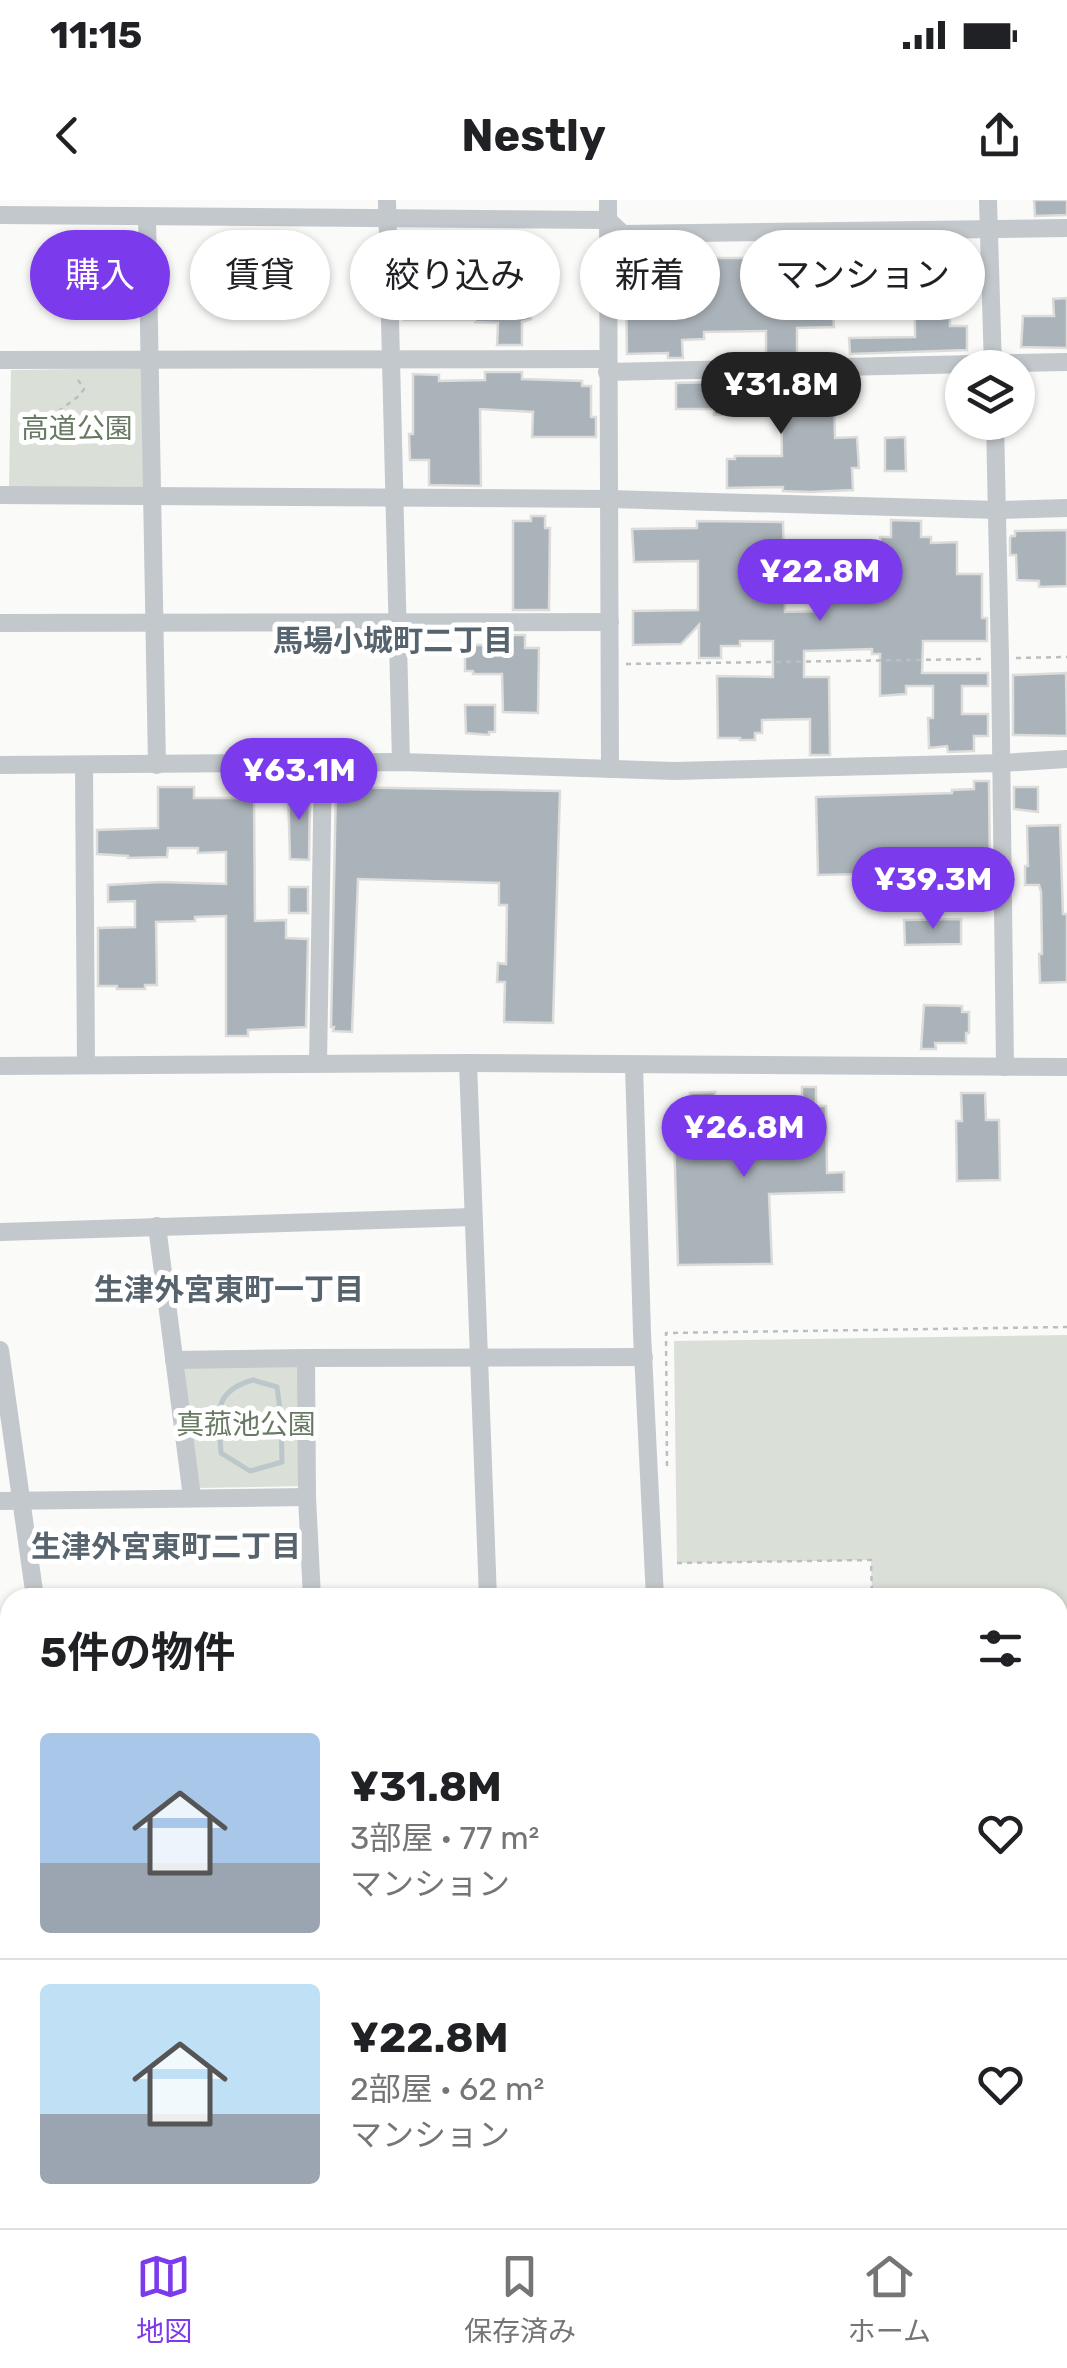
<!DOCTYPE html>
<html lang="ja">
<meta charset="utf-8">
<style>
:root{--surface:#fff;--page:#f6f6f6;--text:#202124;--muted:#757577;--line:#e0e0e0;--accent:#7c3aed}
body{margin:0;font-family:Rubik,"Noto Sans JP",sans-serif;background:var(--page);color:var(--text);height:100vh;display:flex;flex-direction:column;font-size:38px;white-space:nowrap}
*{box-sizing:border-box;margin:0}
p{font-size:32px;color:var(--muted)}
.icon{flex:none;width:55px;height:55px;fill:none;stroke:currentColor;stroke-width:2;stroke-linecap:round;stroke-linejoin:round}
.map{position:relative;flex:1;overflow:hidden}
.drawer{position:absolute;left:0px;top:1388px;width:1068px;height:642px;display:flex;flex-direction:column;background:var(--surface);border-radius:30px 30px 0 0;box-shadow:0 2px 8px #0004}
.drawer>*{flex:none}
.guide{position:absolute;left:30px;top:30px;width:1008px;height:90px;display:flex;gap:20px}
.tools{position:absolute;left:945px;top:150px;display:grid;gap:20px}
.tools a{display:grid;place-items:center;width:90px;height:90px;border-radius:50%;background:var(--surface);box-shadow:0 2px 8px #0004;font-size:50px}
.price{position:absolute;translate:-50% -85px;padding:0 22px;border-radius:35px;background:var(--accent);color:#fff;font-size:32px;line-height:65px;filter:drop-shadow(0 2px 5px #0008)}
.price::after{content:'';position:absolute;left:50%;top:60px;width:30px;height:22px;margin-left:-15px;background:inherit;clip-path:polygon(0 0,100% 0,50% 100%)}
.price.current{background:#222;color:#fff}
ul{padding:0;list-style:none}
li{display:flex;align-items:center;gap:30px;height:250px;padding:0 40px}
li+li{border-top:2px solid var(--line)}
li span{display:grid;place-items:center;flex:none;width:280px;height:200px;border-radius:10px;color:#555}
li>.icon{margin-inline-start:auto}
span .icon{width:120px;height:120px;fill:#fffc;stroke-width:1}
li b{font-size:42px}
h2{display:flex;justify-content:space-between;align-items:center;height:120px;padding:0 40px;font-size:42px}
.pill{padding:0 35px;border-radius:45px;background:var(--surface);box-shadow:0 2px 8px #0004;font-size:35px;line-height:90px}
.pill.current{background:var(--accent);color:#fff}
.status{display:flex;justify-content:space-between;align-items:center;height:70px;padding:0 50px;background:var(--surface);direction:ltr}
.status svg{height:28px;fill:currentColor}
header{display:flex;justify-content:space-between;align-items:center;height:130px;padding:0 40px;background:var(--surface);font-size:45px;font-weight:700}
.tabs{display:flex;justify-content:space-around;align-items:center;height:140px;border-top:2px solid var(--line);background:var(--surface);font-size:28px;color:var(--muted)}
.tabs a{display:grid;justify-items:center;gap:5px}
.tabs .current{color:var(--accent)}
.map>svg:first-child{display:block}
.green{fill:#dadfd7}
.lines{fill:none;stroke-linecap:round;stroke-linejoin:round}
.stream{stroke:#bbc7cb;stroke-width:5}
.building{fill:#aab3b9;stroke:#dcdcda;stroke-width:2.5}
.path{stroke:#bbbfc2;stroke-width:2.5;stroke-dasharray:5 5;stroke-linecap:butt}
.minor{stroke:#c3c8cc;stroke-width:18}
.labels{text-anchor:middle;dominant-baseline:central;stroke-width:10;stroke-linejoin:round;paint-order:stroke}
.park-label{font-size:28px;fill:#687a64;stroke:#fff}
.neighbourhood-label{font-size:30px;font-weight:bold;fill:#57646e;stroke:#fff}
</style>
<div class="status"><b>11:15</b><svg viewBox="0 0 49 12"><path d="M0 12V9h3v3zM5 12V6h3v6zM10 12V3h3v9zM15 12V0h3v12zM26 1h20v11H26zM47 4h2v5h-2z"/></svg></div>
<header><svg class="icon" aria-label="back" viewBox="0 0 24 24"><path d="M15 5l-7 7 7 7"/></svg>Nestly<svg class="icon" aria-label="share" viewBox="0 0 24 24"><path d="M12 15V3M7 8l5-5 5 5M5 13v7h14v-7"/></svg></header>
<div class="map">
<svg width="1067" height="2028" viewBox="0 0 1067 2028">
<rect width="100%" height="100%" fill="#fafaf8"/>
<g class="green">
<polygon points="144,168 144,287 9,287 11,170"/>
<polygon points="1067,1135 1067,1459 1058,1459 1058,1398 872,1397 871,1360 677,1363 674,1141"/>
<polygon points="300,1161 305,1286 197,1288 184,1162"/>
<rect x="270" y="2020" width="152" height="8"/>
</g>
<g class="lines">
<path class="stream" d="M253,1180l24,7 4,30 1,45 -32,9 -29,-18c-2,-36 -11,-61 32,-73z"/>
</g>
<g class="building">
<polygon points="1034,0 1067,0 1067,15 1035,16"/>
<polygon points="965,42 965,63 949,64 950,126 967,126 967,150 850,154 849,138 915,137 914,43"/>
<polygon points="812,44 844,44 847,101 846,105 833,106 834,127 797,128 797,155 766,156 766,131 704,132 704,139 682,140 683,158 668,158 668,153 627,154 626,92 634,87 634,67 658,67 657,46 704,46 704,58 744,58 744,60 798,57 799,46"/>
<polygon points="476,46 495,48 495,79 514,79 514,84 531,84 531,119 522,122 522,145 497,145 498,123 475,122 475,120 404,120 404,91 461,90 461,83 474,83"/>
<polygon points="1067,98 1067,148 1021,147 1023,116 1054,116 1053,99"/>
<polygon points="485,172 522,172 522,179 582,181 582,186 591,186 591,217 596,217 596,237 532,237 533,212 480,209 481,286 429,285 429,260 410,260 409,234 413,234 413,174 439,175 439,181 485,180"/>
<polygon points="766,181 785,181 785,202 816,201 816,196 834,196 835,238 857,237 859,268 852,268 853,290 810,292 783,291 783,287 727,288 727,259 735,259 735,256 782,256 781,213 714,215 714,209 676,209 676,183"/>
<polygon points="905,237 906,271 885,271 885,238"/>
<polygon points="531,316 545,316 545,328 550,328 549,410 513,410 513,321 531,321"/>
<polygon points="891,320 921,321 921,337 931,337 931,343 957,342 957,374 982,374 982,418 987,418 987,441 923,441 922,473 988,473 988,486 962,486 962,514 988,514 988,536 974,536 974,551 948,552 947,546 929,548 928,518 933,518 933,486 906,486 906,494 880,496 880,454 872,454 872,449 804,451 804,477 829,477 830,555 810,555 810,519 762,520 762,533 755,533 755,540 740,540 740,538 718,538 717,476 773,477 773,441 740,441 740,446 721,446 721,458 699,458 699,425 681,444 633,445 633,411 698,410 698,361 634,362 632,329 697,328 697,321 783,322 785,412 822,411 822,383 828,383 828,380 842,380 842,383 849,383 849,394 884,394 883,362 870,362 869,342 880,342 880,337 891,337"/>
<polygon points="1067,330 1067,386 1039,387 1039,381 1017,380 1016,355 1010,355 1010,338 1011,336 1015,336 1015,331"/>
<polygon points="510,435 525,435 525,448 539,448 538,513 503,512 502,474 473,474 473,471 465,471 465,445 510,445"/>
<polygon points="1066,473 1067,536 1013,535 1013,475"/>
<polygon points="465,505 495,505 495,532 489,532 489,535 466,533"/>
<polygon points="974,581 989,581 990,680 955,681 954,672 818,675 816,597 952,593 952,590 974,589"/>
<polygon points="158,587 194,587 194,598 254,598 255,721 286,720 286,738 308,739 306,827 248,830 248,836 226,836 226,716 195,717 195,721 156,722 157,785 145,785 145,789 117,789 117,786 98,786 98,728 135,727 135,701 108,702 108,685 161,682 226,684 226,652 198,653 198,648 168,648 167,657 128,658 128,656 97,654 97,630 158,628"/>
<polygon points="336,587 560,591 553,823 504,822 505,782 497,782 498,763 506,764 507,705 499,705 499,683 358,679 352,832 333,831 334,827 331,827"/>
<polygon points="1014,587 1038,587 1038,612 1014,609"/>
<polygon points="288,588 310,588 309,660 290,659"/>
<polygon points="1060,625 1063,714 1067,714 1067,782 1040,783 1039,754 1042,754 1041,692 1039,685 1025,685 1025,666 1028,666 1027,626"/>
<rect x="289" y="687" width="19" height="26"/>
<polygon points="961,719 961,744 905,745 904,720"/>
<polygon points="924,805 962,806 962,812 969,812 969,833 966,833 966,843 935,843 936,849 921,849"/>
<polygon points="802,887 816,887 816,906 826,906 827,973 844,972 844,992 769,994 772,1064 678,1065 674,938 691,937 690,893 715,892 716,931 786,927 785,907 802,906"/>
<polygon points="961,893 985,893 986,920 999,920 1000,980 957,981 956,921 962,921"/>
</g>
<g class="lines">
<g class="path">
<path d="M78,180l6,9 -4,6 -29,22c0,15 12,29 29,25 6,-1 11,-5 17,-7l12,8 22,-12 4,2"/>
<polyline points="1016,458 1067,457"/>
<polyline points="626,464 983,459"/>
<polyline points="667,1266 666,1133 1067,1127"/>
<polyline points="677,1363 871,1360 872,1398"/>
<polyline points="1058,1459 1067,1459"/>
<polyline points="288,2023 398,2023 398,2020"/>
</g>
<g class="minor">
<polyline points="387,0 401,562"/>
<polyline points="608,0 610,569"/>
<polyline points="988,0 993,168"/>
<polyline points="0,15 608,20 623,34 1067,28"/>
<polyline points="147,17 157,565"/>
<polyline points="0,160 607,159"/>
<polyline points="607,172 1067,162"/>
<polyline points="995,222 1000,458 1005,867"/>
<polyline points="0,295 609,299 998,310 1067,308"/>
<polyline points="0,423 610,422"/>
<polyline points="0,565 401,562 674,571 1002,563 1067,559"/>
<polyline points="84,565 86,865"/>
<polyline points="468,863 488,1398"/>
<polyline points="318,864 323,563"/>
<polyline points="634,865 642,1133 655,1398"/>
<polyline points="0,866 468,863 1067,867"/>
<polyline points="157,1026 192,1297"/>
<polyline points="0,1032 473,1017"/>
<polyline points="0,1150 35,1398"/>
<polyline points="174,1160 306,1158"/>
<polyline points="0,1301 307,1297"/>
<polyline points="312,1398 307,1297 306,1158 644,1157"/>
<polyline points="1058,1628 1067,1627"/>
<polyline points="0,1646 10,1646"/>
<polyline points="0,1821 10,1820"/>
<polyline points="1058,1847 1067,1847"/>
<polyline points="0,1911 10,1911"/>
<polyline points="516,2020 516,2028"/>
<polyline points="663,2020 663,2028"/>
<polyline points="977,2020 977,2028"/>
<polyline points="258,2028 258,2020"/>
</g>
</g>
<g class="labels">
<g class="park-label">
<text x="77" y="228">高道公園</text>
<text x="246" y="1224">真菰池公園</text>
</g>
<g class="neighbourhood-label">
<text x="393" y="441">馬場小城町二丁目</text>
<text x="229" y="1090">生津外宮東町一丁目</text>
<text x="166" y="1347">生津外宮東町二丁目</text>
</g>
</g>
</svg>
<div class="tools">
<a><svg class="icon" aria-label="layers" viewBox="0 0 24 24"><path d="M12 4l9 5-9 5-9-5zM3 14l9 5 9-5"/></svg></a>
</div>
<b class="price current" style="left:781px;top:237px">¥31.8M</b>
<b class="price" style="left:820px;top:424px">¥22.8M</b>
<b class="price" style="left:299px;top:623px">¥63.1M</b>
<b class="price" style="left:933px;top:732px">¥39.3M</b>
<b class="price" style="left:744px;top:980px">¥26.8M</b>
<div class="guide">
<a class="pill current">購入</a>
<a class="pill">賃貸</a>
<a class="pill">絞り込み</a>
<a class="pill">新着</a>
<a class="pill">マンション</a>
</div>
<section class="drawer">
<h2>5件の物件<svg class="icon" aria-label="filters" viewBox="0 0 24 24"><path d="M4 7h16M4 17h16"/><circle cx="9" cy="7" r="2"/><circle cx="15" cy="17" r="2"/></svg></h2>
<ul>
<li><span style="background:linear-gradient(#a9c7e8 65%,#9aa5b1 0)"><svg class="icon" aria-label="home" viewBox="0 0 24 24"><path d="M3 11l9-7 9 7M6 9v11h12V9"/></svg></span><div><b>¥31.8M</b><p>3部屋 · 77 m²</p><p>マンション</p></div><svg class="icon" aria-label="heart" viewBox="0 0 24 24"><path d="M12 20l-8-8c-3-5 5-10 8-4 3-6 11-1 8 4z"/></svg></li>
<li><span style="background:linear-gradient(#bfe0f5 65%,#9aa5b1 0)"><svg class="icon" aria-label="home" viewBox="0 0 24 24"><path d="M3 11l9-7 9 7M6 9v11h12V9"/></svg></span><div><b>¥22.8M</b><p>2部屋 · 62 m²</p><p>マンション</p></div><svg class="icon" aria-label="heart" viewBox="0 0 24 24"><path d="M12 20l-8-8c-3-5 5-10 8-4 3-6 11-1 8 4z"/></svg></li>
</ul>
</section>
</div>
<nav class="tabs">
<a class="current"><svg class="icon" aria-label="map" viewBox="0 0 24 24"><path d="M3 6l6-2 6 2 6-2v14l-6 2-6-2-6 2zM9 4v14M15 6v14"/></svg>地図</a>
<a><svg class="icon" aria-label="saved" viewBox="0 0 24 24"><path d="M7 4h10v16l-5-4-5 4z"/></svg>保存済み</a>
<a><svg class="icon" aria-label="home" viewBox="0 0 24 24"><path d="M3 11l9-7 9 7M6 9v11h12V9"/></svg>ホーム</a>
</nav>
